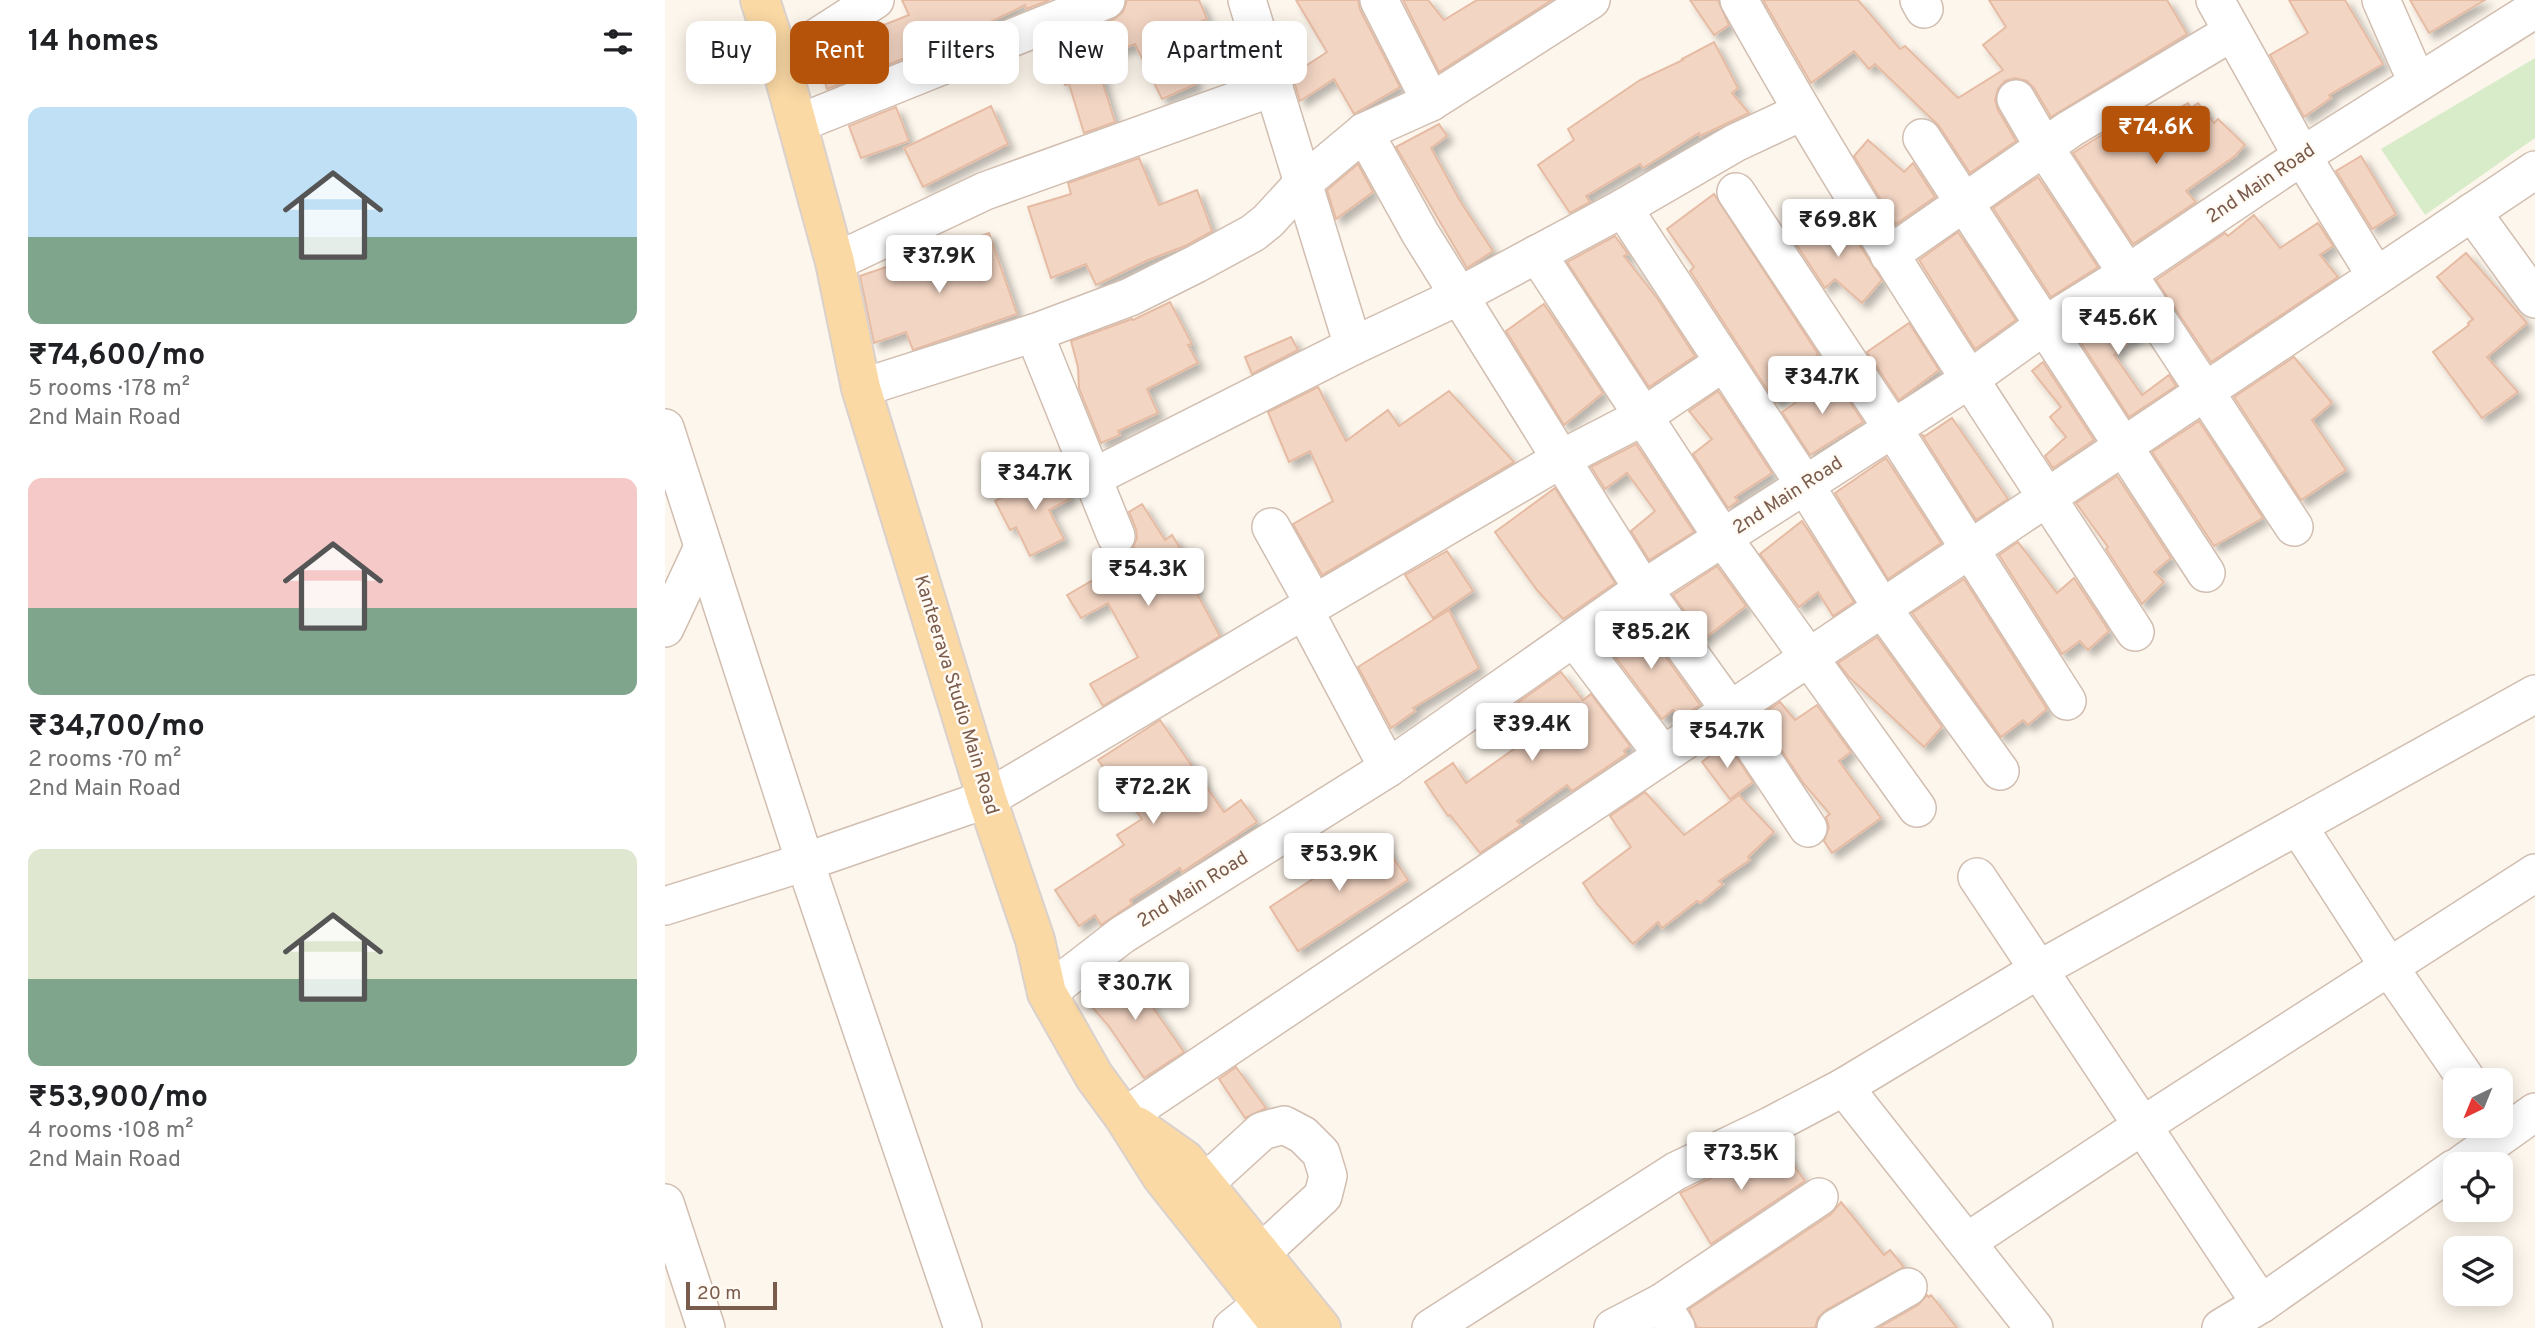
<!DOCTYPE html>
<meta charset="utf-8">
<style>
:root{--surface:#fff;--page:#f2f2f2;--text:#202124;--muted:#757577;--accent:#b45309}
body{margin:0;font-family:Overpass,sans-serif;background:var(--page);color:var(--text);height:100vh;display:flex;flex-direction:column;font-size:26px;white-space:nowrap}
*{box-sizing:border-box;margin:0}
p{font-size:23px;color:var(--muted)}
.icon{flex:none;width:38px;height:38px;fill:none;stroke:currentColor;stroke-width:2;stroke-linecap:round;stroke-linejoin:round}
.map{position:relative;flex:1;overflow:hidden}
.side{display:flex;flex-direction:column;background:var(--surface);width:665px}
.side>*{flex:none}
.guide{position:absolute;left:21px;top:21px;width:665px;height:63px;display:flex;gap:14px}
.needle{width:46px;rotate:223deg}
.tools{position:absolute;left:1778px;top:1068px;display:grid;gap:14px}
.tools a{display:grid;place-items:center;width:70px;height:70px;border-radius:14px;background:var(--surface);box-shadow:0 4px 18px #0003;font-size:35px}
.scale{position:absolute;left:21px;bottom:18px;width:91px;box-sizing:border-box;padding-left:7px;border:4px solid #7a5c4d;border-top:0;font-size:19px;line-height:24px;white-space:nowrap;color:#7a5c4d;-webkit-text-stroke:5px #fffaf3;paint-order:stroke}
.price{position:absolute;translate:-50% -60px;padding:0 16px;border-radius:7px;background:#fff;color:#222;font-size:23px;line-height:46px;filter:drop-shadow(0 2px 4px #0008)}
.price::after{content:'';position:absolute;left:50%;top:42px;width:21px;height:16px;margin-left:-10px;background:inherit;clip-path:polygon(0 0,100% 0,50% 100%)}
.price.on{background:var(--accent);color:#fff}
ul{padding:0;list-style:none}
li{display:grid;align-content:center;gap:14px;height:371px;padding:0 28px}
li span{display:grid;place-items:center;height:217px;border-radius:14px;color:#555}
li>.icon{margin-inline-start:auto}
span .icon{width:126px;height:126px;fill:#fffc;stroke-width:1}
li b{font-size:30px}
h2{display:flex;justify-content:space-between;align-items:center;height:84px;padding:0 28px;font-size:30px}
.pill{padding:0 24px;border-radius:14px;background:var(--surface);box-shadow:0 4px 18px #0003;font-size:24px;line-height:63px}
.pill.on{background:var(--accent);color:#fff}
main{display:flex;flex:1;min-height:0}
.map>svg:first-child{display:block}
.green{fill:#d8ecc9}
.building{fill:#f3d5c3;stroke:#e6bba3;stroke-width:2;filter:url(#shadow)}
.lines{fill:none;stroke-linecap:round;stroke-linejoin:round}
.minor-casing{stroke:#d1beb0;stroke-width:40}
.major-casing{stroke:#dad1cd;stroke-width:42}
.minor{stroke:#fff;stroke-width:37}
.major{stroke:#fbd9a5;stroke-width:38}
.labels{text-anchor:middle;dominant-baseline:central;stroke-width:5;stroke-linejoin:round;paint-order:stroke}
.street-label{font-size:19px;fill:#7a5c4d;stroke:#fffaf3}
</style>
<main>
<section class="side">
<h2>14 homes<svg class="icon" aria-label="filters" viewBox="0 0 24 24"><path d="M4 7h16M4 17h16"/><circle cx="9" cy="7" r="2"/><circle cx="15" cy="17" r="2"/></svg></h2>
<ul>
<li><span style="background:linear-gradient(#bfe0f5 60%,#7fa58c 0)"><svg class="icon" aria-label="home" viewBox="0 0 24 24"><path d="M3 11l9-7 9 7M6 9v11h12V9"/></svg></span><div><b>₹74,600/mo</b><p>5 rooms · 178 m²</p><p>2nd Main Road</p></div></li>
<li><span style="background:linear-gradient(#f6c9c9 60%,#7fa58c 0)"><svg class="icon" aria-label="home" viewBox="0 0 24 24"><path d="M3 11l9-7 9 7M6 9v11h12V9"/></svg></span><div><b>₹34,700/mo</b><p>2 rooms · 70 m²</p><p>2nd Main Road</p></div></li>
<li><span style="background:linear-gradient(#dfe7d0 60%,#7fa58c 0)"><svg class="icon" aria-label="home" viewBox="0 0 24 24"><path d="M3 11l9-7 9 7M6 9v11h12V9"/></svg></span><div><b>₹53,900/mo</b><p>4 rooms · 108 m²</p><p>2nd Main Road</p></div></li>
</ul>
</section>
<div class="map">
<svg width="1870" height="1328" viewBox="0 0 1870 1328">
<defs>
<filter id="shadow"><feDropShadow dx="6" dy="6" stdDeviation="3.5" flood-color="#0004"/></filter>
</defs>
<rect width="100%" height="100%" fill="#fdf6ec"/>
<polygon class="green" points="1870,58 1870,138 1760,215 1716,149"/>
<g class="building">
<polygon points="237,0 385,0 361,9 360,5 305,32 162,89 155,67 214,49 206,30 244,15"/>
<polygon points="462,0 534,0 542,19 506,33 531,84 497,99 470,44 430,58 450,122 419,133 404,84 400,85 394,66 376,70 372,50 449,19 458,12"/>
<polygon points="631,0 693,0 695,10 735,87 689,114 669,79 635,101 627,75 662,52"/>
<polygon points="738,0 763,0 779,20 812,0 887,0 774,72"/>
<polygon points="1025,0 1053,0 1064,25 1049,35"/>
<polygon points="1098,0 1193,0 1235,49 1240,46 1293,98 1338,70 1318,45 1341,27 1324,0 1502,0 1522,34 1386,117 1369,88 1362,81 1350,78 1340,81 1333,89 1330,100 1333,110 1351,141 1305,173 1274,126 1210,64 1204,69 1189,51 1146,83"/>
<polygon points="1624,0 1680,0 1718,64 1664,95 1666,98 1639,117 1605,55 1643,33"/>
<polygon points="1745,0 1820,0 1764,33"/>
<polygon points="1049,42 1073,88 1067,93 1084,113 1035,136 1034,133 978,168 975,164 921,196 925,202 905,213 873,165 909,140 903,129 975,80 1018,60 1017,59"/>
<polygon points="1523,103 1526,108 1533,103 1549,123 1553,119 1580,145 1570,156 1521,191 1531,202 1468,244 1408,153 1467,116 1476,130"/>
<polygon points="326,106 343,144 258,187 239,148"/>
<polygon points="231,107 244,141 196,158 184,126"/>
<polygon points="774,124 782,136 766,148 795,201 828,251 802,268 731,147"/>
<polygon points="1203,140 1239,172 1248,163 1270,197 1231,224 1223,212 1226,209 1216,200 1189,156"/>
<polygon points="1696,156 1731,214 1707,229 1671,171"/>
<polygon points="474,158 494,205 532,190 547,231 520,246 483,260 431,285 421,264 386,278 363,207 406,194 403,183"/>
<polygon points="693,164 708,192 671,219 662,190"/>
<polygon points="1373,177 1433,267 1386,297 1328,208"/>
<polygon points="1049,194 1153,354 1111,403 1025,271 1029,267 1002,229"/>
<polygon points="1164,213 1186,242 1190,238 1217,280 1197,303 1170,279 1160,288 1129,241"/>
<polygon points="1589,215 1615,248 1653,223 1668,246 1655,255 1673,277 1546,362 1491,280 1560,233 1563,236"/>
<polygon points="1293,232 1351,320 1310,349 1254,260"/>
<polygon points="324,233 352,314 248,350 241,332 209,343 195,276 227,265 228,269"/>
<polygon points="950,236 963,254 959,256 992,298 1030,356 984,387 902,262"/>
<polygon points="1801,253 1862,323 1822,357 1853,392 1817,418 1768,352 1804,325 1803,323 1808,319 1772,277"/>
<polygon points="505,302 527,344 523,345 533,363 482,389 493,413 453,431 455,435 436,443 414,388 413,367 406,341 467,319 468,320"/>
<polygon points="1456,302 1475,332 1449,355 1477,395 1504,375 1511,386 1464,417 1409,332"/>
<polygon points="879,304 938,393 899,425 841,331"/>
<polygon points="1244,323 1274,370 1234,400 1202,352"/>
<polygon points="626,337 633,350 587,374 580,357"/>
<polygon points="1629,357 1667,403 1647,420 1681,470 1636,500 1569,397"/>
<polygon points="1378,362 1429,440 1388,468 1380,456 1401,437 1385,417 1396,407 1367,371"/>
<polygon points="1168,376 1198,422 1145,455 1117,412"/>
<polygon points="653,387 681,441 723,410 734,426 784,391 849,462 657,575 628,524 668,501 645,451 624,462 603,412"/>
<polygon points="1053,391 1107,473 1070,497 1073,501 1063,508 1028,454 1047,439 1024,411"/>
<polygon points="1287,418 1343,499 1311,520 1257,435 1260,436"/>
<polygon points="1534,421 1598,518 1549,546 1487,452"/>
<polygon points="971,444 1029,532 984,560 966,531 990,511 962,473 940,489 926,467"/>
<polygon points="1221,458 1276,543 1223,579 1170,493"/>
<polygon points="390,470 405,499 384,510 399,539 365,556 351,527 345,530 330,501"/>
<polygon points="1452,476 1506,558 1489,572 1499,582 1477,604 1441,549 1443,547 1411,503"/>
<polygon points="890,488 950,583 898,619 872,590 830,532"/>
<polygon points="477,504 500,540 507,535 526,566 519,570 555,636 438,706 425,684 473,657 443,603 416,618 402,595 473,554 468,547 472,538 471,529 464,512"/>
<polygon points="1137,521 1189,602 1168,616 1153,592 1134,607 1095,554"/>
<polygon points="1353,542 1392,593 1409,578 1444,631 1423,650 1415,641 1397,654 1334,555"/>
<polygon points="782,551 808,591 768,618 740,575"/>
<polygon points="1052,566 1081,606 1039,639 1008,595"/>
<polygon points="1299,579 1382,709 1363,725 1358,720 1336,737 1247,613"/>
<polygon points="784,610 814,668 748,708 750,711 726,728 693,667"/>
<polygon points="973,618 1035,705 1015,718 1008,710 997,719 939,642"/>
<polygon points="1212,637 1277,727 1259,747 1184,677 1173,663"/>
<polygon points="896,672 918,700 926,694 965,746 959,751 961,754 907,791 902,785 852,821 856,825 815,853 785,815 783,816 760,782 788,763 801,783 863,739 841,711"/>
<polygon points="1115,702 1130,720 1152,705 1186,752 1174,761 1216,818 1167,853 1159,841 1164,827 1161,817 1165,814 1139,784 1094,716"/>
<polygon points="495,720 559,812 576,800 592,822 517,872 515,868 465,900 467,904 436,925 430,915 414,926 390,890 459,845 452,835 477,819 433,760"/>
<polygon points="1059,739 1088,782 1065,799 1037,762 1046,755 1042,751"/>
<polygon points="980,792 1019,835 1074,795 1109,832 1083,857 1085,860 1054,881 1058,884 1035,903 1032,901 997,928 993,922 968,944 932,904 918,883 966,847 945,816"/>
<polygon points="714,836 743,880 633,951 605,907"/>
<polygon points="458,966 483,994 480,996 519,1052 479,1078 443,1025 420,999"/>
<polygon points="571,1067 601,1108 580,1118 554,1079"/>
<polygon points="1114,1145 1140,1181 1046,1244 1015,1193"/>
<polygon points="1176,1202 1219,1255 1225,1250 1239,1267 1161,1310 1153,1318 1150,1328 1032,1328 1024,1309 1166,1214"/>
<polygon points="1262,1295 1264,1297 1266,1295 1292,1328 1213,1328 1253,1305"/>
</g>
<g class="lines">
<g class="minor-casing">
<g id="minor">
<polyline points="582,0 688,346"/>
<polyline points="714,0 766,102"/>
<path d="M1074,0c121,218 260,424 396,632"/>
<polyline points="1254,0 1259,9"/>
<polyline points="1550,0 1637,156 1711,276"/>
<polyline points="1716,0 1752,82"/>
<polyline points="115,61 210,0"/>
<polyline points="1351,99 1379,147 1629,527"/>
<polyline points="132,124 441,0"/>
<polyline points="699,132 755,233 896,459 978,589 1065,710 1143,828"/>
<polyline points="1257,138 1541,573"/>
<polyline points="1071,192 1228,429 1402,701"/>
<polyline points="958,208 1140,485 1217,608 1335,771"/>
<polyline points="1807,212 1870,299"/>
<polyline points="872,254 1058,538 1252,808"/>
<polyline points="1224,255 1405,129 1567,32"/>
<polyline points="170,262 320,191 609,87"/>
<polyline points="369,333 451,536"/>
<polyline points="196,388 369,333 465,297 531,264 588,233 603,221 638,183 699,132 766,102 926,0"/>
<polyline points="0,428 140,862 298,1328"/>
<polyline points="427,478 688,346 794,296 958,208 1070,143 1136,112"/>
<polyline points="606,527 649,604"/>
<polyline points="639,610 896,459 979,416 1059,362"/>
<polyline points="0,628 38,547"/>
<polyline points="909,638 998,755"/>
<polyline points="1633,826 1724,967 1802,1080"/>
<polyline points="1312,877 1596,1304"/>
<polyline points="0,906 140,862 322,799 639,610 723,768"/>
<polyline points="382,993 457,935 723,768 978,589 1305,379 1380,325 1462,274 1637,156 1870,9"/>
<polyline points="1179,1087 1369,1328"/>
<polyline points="459,1117 1870,170"/>
<polyline points="1797,1164 1870,1112"/>
<polyline points="540,1183 597,1131 619,1125 638,1135 656,1153 663,1176 658,1196 596,1253"/>
<polyline points="0,1203 41,1328"/>
<polyline points="1302,1242 1477,1126 1870,873"/>
<polyline points="567,1328 597,1304"/>
<polyline points="766,1328 1011,1171 1105,1126 1179,1087 1373,970 1870,694"/>
<polyline points="948,1328 996,1303"/>
<polyline points="1011,1328 996,1303 1154,1197"/>
<polyline points="1171,1328 1243,1287"/>
<polyline points="1556,1328 1596,1304 1790,1168"/>
</g>
</g>
<g class="major-casing">
<g id="major">
<polyline points="95,0 115,61 170,262 196,388 322,799 370,940 382,993 429,1076 459,1117 497,1177 617,1328"/>
<polyline points="472,1126 520,1160 656,1328"/>
</g>
</g>
<use href="#minor" class="minor"/>
<use href="#major" class="major"/>
</g>
<g class="labels">
<g class="street-label">
<text transform="translate(1596 184) rotate(-34)">2nd Main Road</text>
<text transform="translate(1123 496) rotate(-33)">2nd Main Road</text>
<text transform="translate(291 695) rotate(73)">Kanteerava Studio Main Road</text>
<text transform="translate(528 890) rotate(-32)">2nd Main Road</text>
</g>
</g>
</svg>
<div class="tools">
<a><svg class="needle" viewBox="-14 -14 28 28"><path d="M0-13l5 13h-10z" fill="#e53935"/><path d="M0 13l5-13h-10z" fill="#757577"/></svg></a>
<a><svg class="icon" aria-label="locate" viewBox="0 0 24 24"><circle cx="12" cy="12" r="6"/><path d="M12 2v4M12 18v4M2 12h4M18 12h4"/></svg></a>
<a><svg class="icon" aria-label="layers" viewBox="0 0 24 24"><path d="M12 4l9 5-9 5-9-5zM3 14l9 5 9-5"/></svg></a>
</div>
<div class="scale">20 m</div>
<b class="price on" style="left:1491px;top:166px">₹74.6K</b>
<b class="price" style="left:1173px;top:259px">₹69.8K</b>
<b class="price" style="left:274px;top:295px">₹37.9K</b>
<b class="price" style="left:1453px;top:357px">₹45.6K</b>
<b class="price" style="left:1157px;top:416px">₹34.7K</b>
<b class="price" style="left:370px;top:512px">₹34.7K</b>
<b class="price" style="left:483px;top:608px">₹54.3K</b>
<b class="price" style="left:986px;top:671px">₹85.2K</b>
<b class="price" style="left:867px;top:763px">₹39.4K</b>
<b class="price" style="left:1062px;top:770px">₹54.7K</b>
<b class="price" style="left:488px;top:826px">₹72.2K</b>
<b class="price" style="left:674px;top:893px">₹53.9K</b>
<b class="price" style="left:470px;top:1022px">₹30.7K</b>
<b class="price" style="left:1076px;top:1192px">₹73.5K</b>
<div class="guide">
<a class="pill">Buy</a>
<a class="pill on">Rent</a>
<a class="pill">Filters</a>
<a class="pill">New</a>
<a class="pill">Apartment</a>
</div>
</div>
</main>
